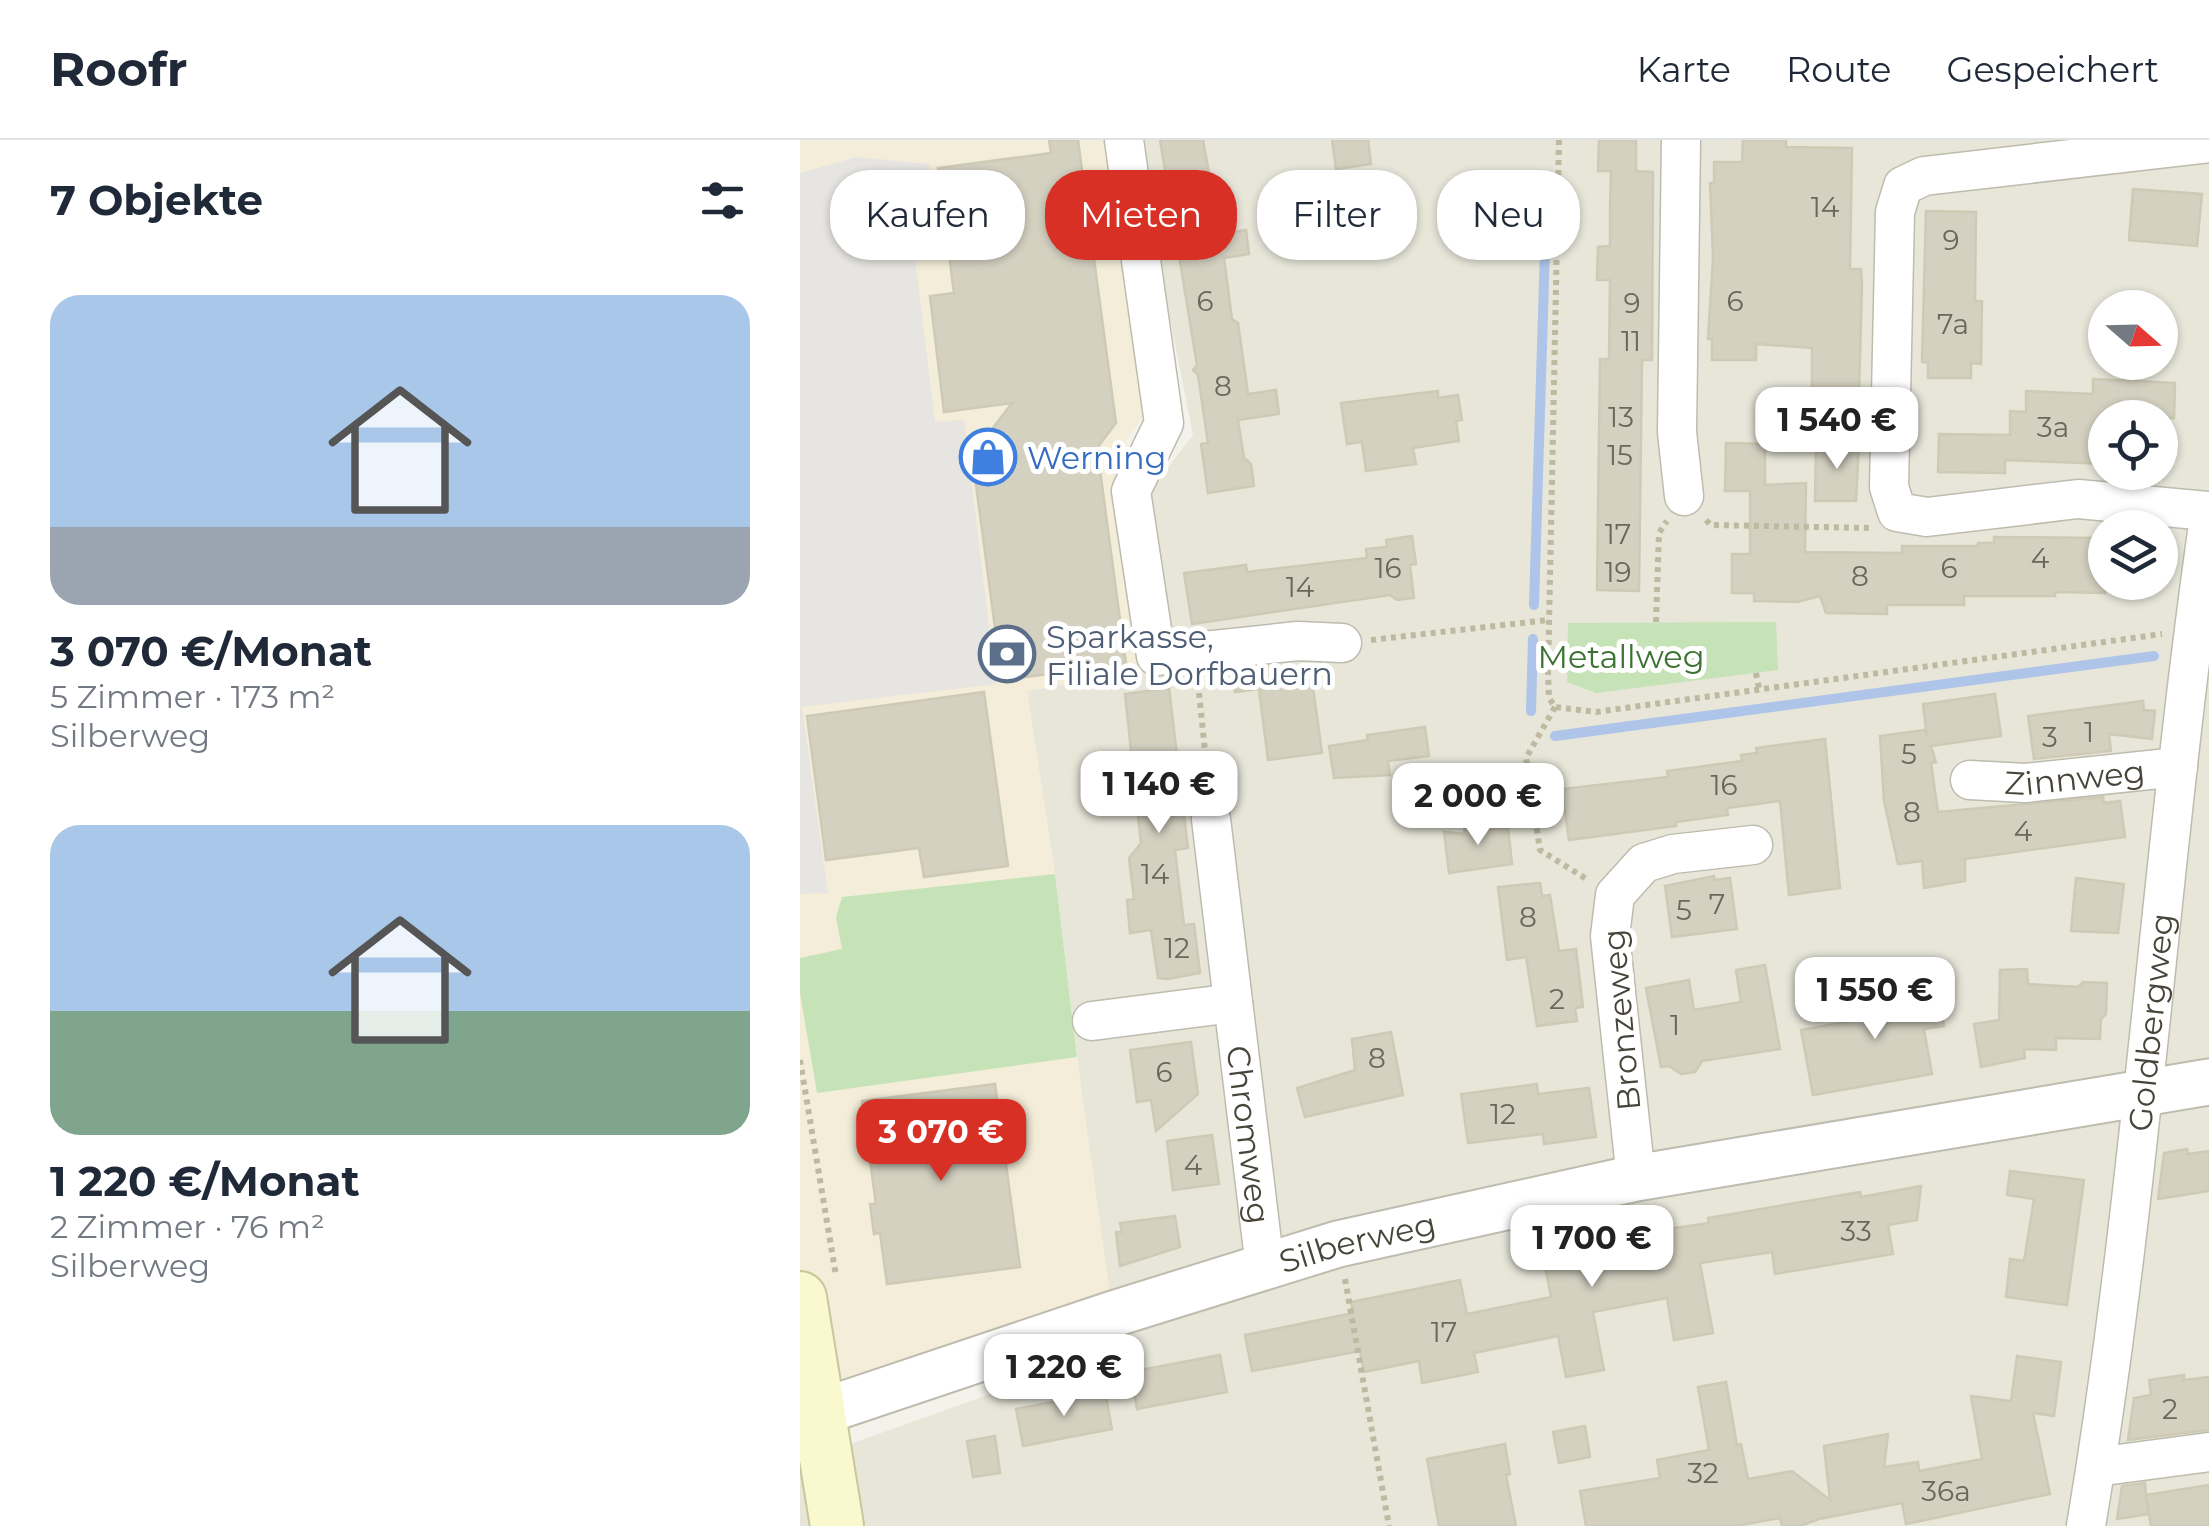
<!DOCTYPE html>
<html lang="de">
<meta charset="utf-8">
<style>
:root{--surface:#fff;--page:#f6f6f7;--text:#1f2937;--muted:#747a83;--line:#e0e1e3;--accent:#d93025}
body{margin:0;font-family:Montserrat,sans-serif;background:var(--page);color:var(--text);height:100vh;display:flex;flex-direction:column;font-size:38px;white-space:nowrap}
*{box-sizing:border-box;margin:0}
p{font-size:32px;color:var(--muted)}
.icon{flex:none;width:55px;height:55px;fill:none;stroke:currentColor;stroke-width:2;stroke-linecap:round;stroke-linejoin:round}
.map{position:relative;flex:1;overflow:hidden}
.sheet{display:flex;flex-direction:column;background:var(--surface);width:800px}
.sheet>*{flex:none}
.guide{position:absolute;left:30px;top:30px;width:950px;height:90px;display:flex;gap:20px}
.needle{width:65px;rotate:110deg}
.tools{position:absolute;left:1288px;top:150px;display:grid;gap:20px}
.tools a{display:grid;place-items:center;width:90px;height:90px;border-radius:50%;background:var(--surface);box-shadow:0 2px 8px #0004;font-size:50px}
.price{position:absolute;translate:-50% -85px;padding:0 22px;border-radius:20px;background:#fff;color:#222;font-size:32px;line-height:65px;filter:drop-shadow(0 2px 5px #0008)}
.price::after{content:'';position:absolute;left:50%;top:60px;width:30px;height:22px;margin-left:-15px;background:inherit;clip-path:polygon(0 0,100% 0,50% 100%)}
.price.on{background:var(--accent);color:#fff}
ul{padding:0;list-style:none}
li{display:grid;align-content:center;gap:20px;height:530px;padding:0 50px}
li span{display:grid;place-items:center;height:310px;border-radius:30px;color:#555}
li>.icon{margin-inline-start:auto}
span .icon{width:180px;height:180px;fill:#fffc;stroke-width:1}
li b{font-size:42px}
h2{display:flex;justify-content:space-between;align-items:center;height:120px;padding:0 50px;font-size:42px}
.pill{padding:0 35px;border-radius:40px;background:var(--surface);box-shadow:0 2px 8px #0004;font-size:35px;line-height:90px}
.pill.on{background:var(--accent);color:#fff}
header{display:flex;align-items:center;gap:60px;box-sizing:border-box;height:140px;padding:0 50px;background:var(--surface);border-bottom:2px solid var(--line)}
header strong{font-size:48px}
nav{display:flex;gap:55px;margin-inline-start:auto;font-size:35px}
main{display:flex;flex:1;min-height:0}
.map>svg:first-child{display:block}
.residential{fill:#e7e6d9;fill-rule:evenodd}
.commercial{fill:#f3edd9}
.green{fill:#c6e3b8}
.parking{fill:#e6e5e1}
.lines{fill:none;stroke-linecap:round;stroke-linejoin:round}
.stream{stroke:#aec4e9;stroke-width:10}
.building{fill:#d4d1c1;stroke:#cecab5;stroke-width:2.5}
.minor-casing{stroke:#bebcae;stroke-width:41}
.tertiary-casing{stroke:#bebcae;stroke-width:49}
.secondary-casing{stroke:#c8c69b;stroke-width:56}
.path{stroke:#bebaa1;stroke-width:6;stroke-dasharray:5 5;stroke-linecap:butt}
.minor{stroke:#fff;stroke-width:38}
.tertiary{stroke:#fff;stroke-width:45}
.secondary{stroke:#f9f8cf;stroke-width:52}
.labels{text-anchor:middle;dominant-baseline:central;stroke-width:10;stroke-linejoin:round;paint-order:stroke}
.number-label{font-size:28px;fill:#6a675b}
.shop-label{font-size:32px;fill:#366cbe;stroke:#fff;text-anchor:start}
.service-label{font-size:32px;fill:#4e5e75;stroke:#fff;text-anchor:start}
.park-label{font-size:32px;fill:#3d7332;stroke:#fff}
.street-label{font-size:32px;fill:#474439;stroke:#fff}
</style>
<header>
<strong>Roofr</strong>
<nav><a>Karte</a><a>Route</a><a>Gespeichert</a></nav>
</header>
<main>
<section class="sheet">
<h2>7 Objekte<svg class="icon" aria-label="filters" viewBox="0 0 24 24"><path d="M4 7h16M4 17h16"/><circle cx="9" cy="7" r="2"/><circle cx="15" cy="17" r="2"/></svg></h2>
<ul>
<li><span style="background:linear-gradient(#a9c7e8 75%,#9aa5b1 0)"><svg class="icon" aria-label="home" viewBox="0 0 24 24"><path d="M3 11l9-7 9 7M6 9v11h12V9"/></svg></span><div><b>3 070 €/Monat</b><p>5 Zimmer · 173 m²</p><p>Silberweg</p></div></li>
<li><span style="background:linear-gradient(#a9c7e8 60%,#7fa58c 0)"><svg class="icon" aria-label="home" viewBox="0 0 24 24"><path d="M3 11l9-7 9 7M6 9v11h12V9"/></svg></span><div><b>1 220 €/Monat</b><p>2 Zimmer · 76 m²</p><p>Silberweg</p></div></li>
</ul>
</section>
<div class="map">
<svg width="1409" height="1386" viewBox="0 0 1409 1386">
<rect width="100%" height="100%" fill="#f3f3eb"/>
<path class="residential" d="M344,0h1065v1386h-1409v-64l313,-112 -58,-476 -28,-183 147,-25 -25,-174 44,-57 -27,-137zM1305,168h55v54h-55zM1305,278h55v54h-55zM1305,388h55v54h-55z"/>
<polygon class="commercial" points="0,0 304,0 348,269 326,300 343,528 339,529 339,533 227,551 255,734 251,734 313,1174 18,1273 0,1154"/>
<g class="green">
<polygon points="976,482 978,530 796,553 767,542 768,483"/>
<polygon points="255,734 277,917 17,953 0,853 0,818 42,809 36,777 42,757"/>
</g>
<polygon class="parking" points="57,17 129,24 142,114 115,118 135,282 164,280 196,544 2,567 28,753 0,754 0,33"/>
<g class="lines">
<g class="stream">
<polyline points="734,465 745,109"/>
<polyline points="731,571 733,499"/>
<polyline points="755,596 1354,516"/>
</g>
</g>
<g class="building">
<polygon points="249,0 278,0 316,283 297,308 326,524 202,540 172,315 212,263 144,272 130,156 154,153 138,28 251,13"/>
<polygon points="360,0 403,0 420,94 446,90 449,114 424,118 432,179 438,183 448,254 476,250 479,274 438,280 444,318 451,324 454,346 408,353 401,304 408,303 398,235 393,230 397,225"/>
<polygon points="532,0 568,0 571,24 536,29"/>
<polygon points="799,0 836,0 836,31 853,32 852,220 842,220 839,451 797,450 800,219 809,219 810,140 797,140 798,107 810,106 810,69 811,31 798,31"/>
<polygon points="943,0 986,0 986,7 1052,8 1050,129 1061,129 1062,145 1059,254 1012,253 1012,208 956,204 956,220 912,220 912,199 908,199 913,118 910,43 914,43 914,22 942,22"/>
<polygon points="1333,49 1402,54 1397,106 1329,100"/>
<polygon points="1126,71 1176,72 1175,161 1182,161 1181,224 1171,223 1171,238 1128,238 1128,223 1122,222"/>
<polygon points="1293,239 1375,243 1374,278 1305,278 1305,324 1205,320 1205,333 1138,332 1139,294 1210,295 1210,271 1226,272 1226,251 1293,254"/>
<polygon points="638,251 638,258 658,255 662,280 656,281 659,301 613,308 616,324 566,331 562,302 547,304 541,263"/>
<polygon points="926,303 965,304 965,345 1006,343 1005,412 1102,413 1102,406 1178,406 1178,403 1194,403 1194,397 1305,398 1305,453 1255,452 1255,456 1164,456 1164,465 1087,465 1087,474 1026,473 1020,456 997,462 954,461 954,453 932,453 932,414 950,414 950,351 925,351"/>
<polygon points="1016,304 1059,304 1056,361 1015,361"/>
<polygon points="612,396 616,424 610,425 614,458 597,460 590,455 392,484 384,433 446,425 447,432 567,418 566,409 587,407 586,400"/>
<polygon points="470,527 472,546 512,540 522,613 468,620 459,549 435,552 432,531"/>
<polygon points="369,548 388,708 375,710 384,785 394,784 400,833 368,839 358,838 351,790 330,793 327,760 334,759 329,718 341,703 325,554"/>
<polygon points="184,552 208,726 124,737 119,708 26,720 7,576"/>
<polygon points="1195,554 1201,596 1131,606 1136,622 1131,623 1138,672 1303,657 1304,663 1320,661 1325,697 1165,719 1165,741 1124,748 1122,721 1098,724 1084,661 1080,596 1125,590 1127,597 1123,564"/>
<polygon points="1343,561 1344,570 1355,571 1352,599 1309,594 1311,611 1234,619 1228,576"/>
<polygon points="625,587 629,616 588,621 590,635 534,638 529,606 568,600 567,595"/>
<polygon points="1025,599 1040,748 989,755 980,661 927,668 928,675 876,682 876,686 769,700 762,649 868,637 867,631 942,621 941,615 957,613 956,608"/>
<polygon points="686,683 688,690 708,687 712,724 649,733 644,692 664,694 665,685"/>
<polygon points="914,736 914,740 930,738 937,789 872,797 865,746"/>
<polygon points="1276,738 1324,744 1318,793 1271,791"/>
<polygon points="740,743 742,756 750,755 759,811 776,809 783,867 775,868 777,881 737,886 726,817 707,820 698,747"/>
<polygon points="965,825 980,909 902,921 895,932 881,934 869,926 861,927 846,848 889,840 894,870 941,862 936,830"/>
<polygon points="1227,829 1228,844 1278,847 1283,842 1307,843 1306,874 1301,879 1300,899 1256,898 1256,910 1224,909 1225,918 1181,927 1174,884 1199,880 1200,830"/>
<polygon points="1136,840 1144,886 1124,889 1132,934 1013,955 1001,890 1052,881 1049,865 1096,859 1093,847"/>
<polygon points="591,892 603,955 505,977 497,948 555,930 552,899"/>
<polygon points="391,902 398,954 356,991 351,960 337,962 330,910"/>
<polygon points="195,944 220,1127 87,1144 80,1093 74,1094 70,1064 76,1064 62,961"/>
<polygon points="737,944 738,954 789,948 796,997 744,1004 743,994 668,1003 661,954"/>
<polygon points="412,995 419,1044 373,1050 367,1001"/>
<polygon points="1387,1009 1388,1014 1409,1011 1409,1051 1358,1059 1364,1013"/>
<polygon points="1210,1031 1284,1040 1267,1165 1206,1157 1210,1119 1224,1121 1234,1059 1207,1055"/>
<polygon points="1121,1046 1117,1080 1088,1085 1093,1114 975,1134 972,1112 900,1123 913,1193 874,1200 867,1158 793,1172 804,1230 766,1237 758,1196 674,1213 678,1232 622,1243 619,1221 564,1232 560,1211 452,1231 445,1195 553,1173 551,1162 660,1140 667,1174 751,1157 743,1115 814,1101 813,1097 909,1083 908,1078 1060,1052 1061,1057"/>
<polygon points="375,1076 380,1107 320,1126 316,1092 322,1092 320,1083"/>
<polygon points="420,1215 427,1252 337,1269 330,1232"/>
<polygon points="1217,1216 1261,1222 1254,1276 1233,1273 1250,1354 1106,1384 1102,1363 1019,1379 1000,1386 982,1386 980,1378 935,1386 786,1386 780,1351 860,1338 857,1320 909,1310 898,1247 926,1242 937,1305 941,1304 948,1339 992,1331 1030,1360 1024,1306 1088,1294 1084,1327 1118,1322 1119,1331 1182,1319 1171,1256 1211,1261"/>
<polygon points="1384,1235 1384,1240 1409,1237 1409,1290 1328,1300 1334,1258 1351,1255 1349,1240"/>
<polygon points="305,1252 312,1289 223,1306 216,1269"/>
<polygon points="785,1286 790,1317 759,1323 753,1292"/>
<polygon points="195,1296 200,1333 173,1337 167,1301"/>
<polygon points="705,1304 710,1334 706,1335 716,1386 639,1386 627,1319"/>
<polygon points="1345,1343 1346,1355 1409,1345 1409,1386 1351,1386 1346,1356 1349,1374 1317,1379 1322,1346"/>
</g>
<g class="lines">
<g class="minor-casing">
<g id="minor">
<polyline points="324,0 364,283 331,351 356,516 498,501 542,503"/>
<polyline points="881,0 877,292 884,356"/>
<polyline points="1409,3 1124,36 1103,46 1095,72 1089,347 1097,372 1127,377 1278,359 1409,371"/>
<path id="s1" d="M1170,640l55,3 153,-16"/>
<path id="s2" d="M411,679l54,448"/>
<polyline points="292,881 433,863"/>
<polyline points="836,1038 810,796 815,755 844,723 873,714 953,705"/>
<polyline points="1296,1327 1409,1312"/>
<path id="s3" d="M1286,1386c56,-334 75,-673 123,-1008"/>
</g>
</g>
<g class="tertiary-casing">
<g id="tertiary">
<path id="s4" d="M0,1279l313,-105 225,-70 298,-66 573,-96"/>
</g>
</g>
<g class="secondary-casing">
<polyline id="secondary" points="0,1158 37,1386"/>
</g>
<g class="path">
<polyline points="759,0 748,535 749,558 755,567 796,572 1362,494"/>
<polyline points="906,380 911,385 1072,388"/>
<polyline points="856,482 859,393 867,381"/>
<polyline points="571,500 748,480"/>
<polyline points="956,533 959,549"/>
<polyline points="398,543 409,650"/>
<polyline points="755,567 726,618 740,710 788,740"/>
<polyline points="0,920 36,1136"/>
<polyline points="545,1139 589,1386"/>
</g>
<use href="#minor" class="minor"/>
<use href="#tertiary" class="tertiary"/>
<use href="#secondary" class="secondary"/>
</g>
<defs>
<g id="shop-ring" transform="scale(2.875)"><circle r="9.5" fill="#fff" stroke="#3f7fe0" stroke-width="1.5"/><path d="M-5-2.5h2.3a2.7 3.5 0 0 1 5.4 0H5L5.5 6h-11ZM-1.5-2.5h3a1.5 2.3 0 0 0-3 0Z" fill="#3f7fe0"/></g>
<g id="bank-ring" transform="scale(2.875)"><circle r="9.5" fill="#fff" stroke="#5c6f8a" stroke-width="1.5"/><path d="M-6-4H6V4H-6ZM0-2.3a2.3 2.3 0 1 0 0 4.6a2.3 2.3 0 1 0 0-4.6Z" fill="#5c6f8a"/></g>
</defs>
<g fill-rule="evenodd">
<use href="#shop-ring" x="188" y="317"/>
<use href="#bank-ring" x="207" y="514"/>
</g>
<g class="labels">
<g class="number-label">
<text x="1025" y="67">14</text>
<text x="1151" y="100">9</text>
<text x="405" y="161">6</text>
<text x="935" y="161">6</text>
<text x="832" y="163">9</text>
<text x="1153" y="184">7a</text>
<text x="831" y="201">11</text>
<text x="423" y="246">8</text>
<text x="821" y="277">13</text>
<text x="1253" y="287">3a</text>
<text x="820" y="315">15</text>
<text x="818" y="394">17</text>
<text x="1240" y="418">4</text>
<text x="588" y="428">16</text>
<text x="1149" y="428">6</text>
<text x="818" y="432">19</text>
<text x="1060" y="436">8</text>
<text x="500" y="447">14</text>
<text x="1289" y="592">1</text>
<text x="1250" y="597">3</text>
<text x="1109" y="614">5</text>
<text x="924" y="645">16</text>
<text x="1112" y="672">8</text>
<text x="1223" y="691">4</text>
<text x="355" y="734">14</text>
<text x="917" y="764">7</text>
<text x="884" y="770">5</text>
<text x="728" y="777">8</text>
<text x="377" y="808">12</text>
<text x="757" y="859">2</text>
<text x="875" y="885">1</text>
<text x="577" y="918">8</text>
<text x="364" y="932">6</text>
<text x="703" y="974">12</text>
<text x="393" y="1025">4</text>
<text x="1056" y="1091">33</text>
<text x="644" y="1192">17</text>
<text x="1370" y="1269">2</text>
<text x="903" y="1333">32</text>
<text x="1146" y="1351">36a</text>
</g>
<g class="shop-label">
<text x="227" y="317">Werning</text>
</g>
<g class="service-label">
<text x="246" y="496">Sparkasse,<tspan x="246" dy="37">Filiale Dorfbauern</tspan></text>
</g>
<g class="park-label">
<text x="821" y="516">Metallweg</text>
</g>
<g class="street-label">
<text stroke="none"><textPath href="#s1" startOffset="105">Zinnweg</textPath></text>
<text transform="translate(821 880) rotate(-95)">Bronzeweg</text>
<text stroke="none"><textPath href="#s3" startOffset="508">Goldbergweg</textPath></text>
<text stroke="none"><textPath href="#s2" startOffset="318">Chromweg</textPath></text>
<text stroke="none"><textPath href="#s4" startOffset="585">Silberweg</textPath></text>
</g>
</g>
</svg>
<div class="tools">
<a><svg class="needle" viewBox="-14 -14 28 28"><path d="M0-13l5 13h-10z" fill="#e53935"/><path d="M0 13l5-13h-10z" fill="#747a83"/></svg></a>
<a><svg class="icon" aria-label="locate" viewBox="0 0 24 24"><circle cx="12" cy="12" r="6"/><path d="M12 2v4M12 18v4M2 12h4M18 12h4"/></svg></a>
<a><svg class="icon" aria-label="layers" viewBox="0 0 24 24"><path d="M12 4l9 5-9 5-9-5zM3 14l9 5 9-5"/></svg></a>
</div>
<b class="price" style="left:1037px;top:332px">1 540 €</b>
<b class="price" style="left:359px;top:696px">1 140 €</b>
<b class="price" style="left:678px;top:708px">2 000 €</b>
<b class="price" style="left:1075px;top:902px">1 550 €</b>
<b class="price on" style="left:141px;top:1044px">3 070 €</b>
<b class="price" style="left:792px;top:1150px">1 700 €</b>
<b class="price" style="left:264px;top:1279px">1 220 €</b>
<div class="guide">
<a class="pill">Kaufen</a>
<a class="pill on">Mieten</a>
<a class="pill">Filter</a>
<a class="pill">Neu</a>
</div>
</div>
</main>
